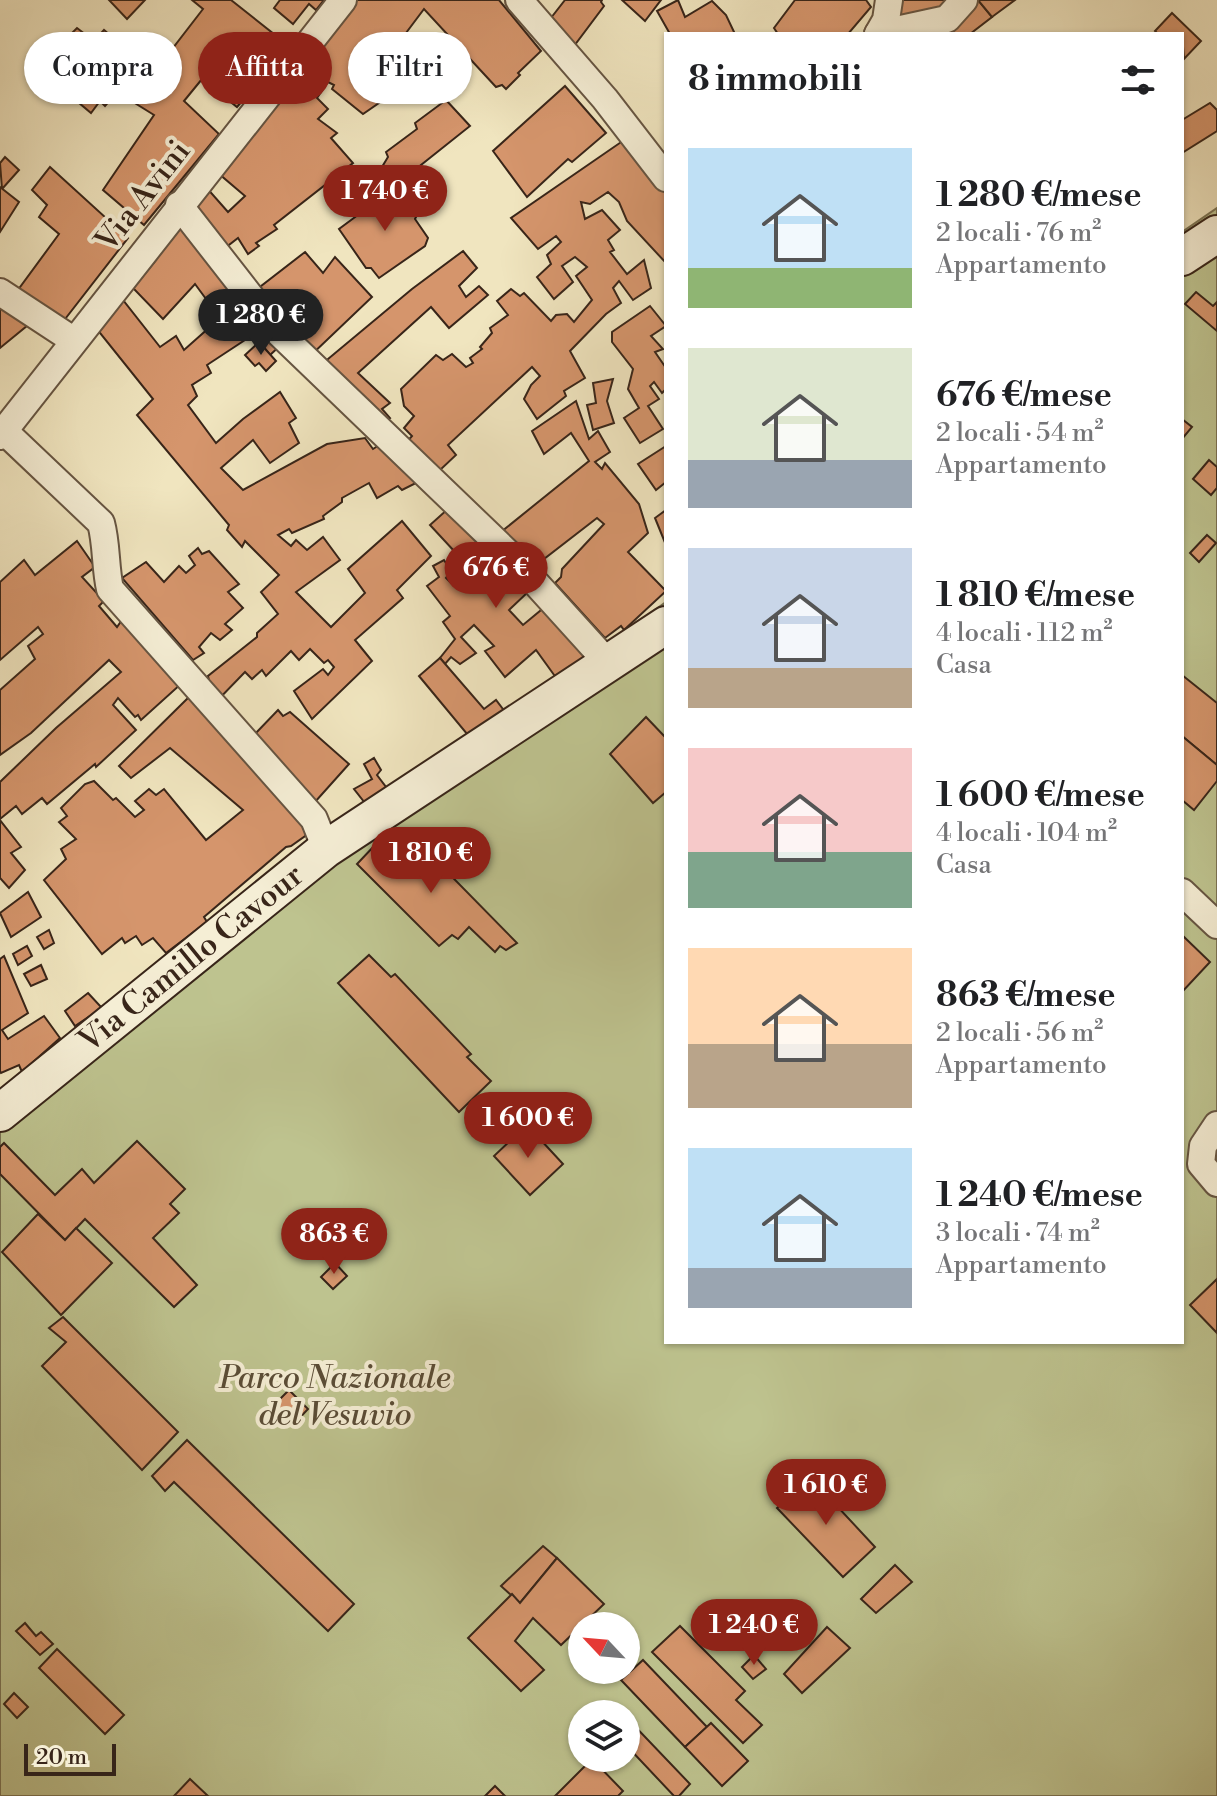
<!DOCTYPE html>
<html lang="it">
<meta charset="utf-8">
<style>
:root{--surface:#fff;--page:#f2f2f2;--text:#202124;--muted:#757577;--accent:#8f2418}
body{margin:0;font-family:"Libre Bodoni",serif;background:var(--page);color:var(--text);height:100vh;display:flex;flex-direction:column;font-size:30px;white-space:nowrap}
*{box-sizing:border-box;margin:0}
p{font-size:26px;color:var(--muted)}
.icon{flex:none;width:44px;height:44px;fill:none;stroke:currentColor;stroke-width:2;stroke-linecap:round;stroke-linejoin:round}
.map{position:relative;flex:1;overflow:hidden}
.sheet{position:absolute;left:664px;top:32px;width:520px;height:1312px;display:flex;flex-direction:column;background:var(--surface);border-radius:0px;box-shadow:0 2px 6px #0004}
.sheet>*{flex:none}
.hud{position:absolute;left:24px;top:32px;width:520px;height:72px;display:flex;gap:16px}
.needle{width:52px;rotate:296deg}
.tools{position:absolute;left:568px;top:1612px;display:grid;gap:16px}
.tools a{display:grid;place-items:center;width:72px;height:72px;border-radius:50%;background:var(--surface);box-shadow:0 2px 6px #0004;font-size:40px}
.scale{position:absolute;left:24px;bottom:20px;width:92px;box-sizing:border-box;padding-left:8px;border:4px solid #382519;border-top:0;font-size:22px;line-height:28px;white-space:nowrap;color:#382519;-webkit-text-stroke:6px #f5eed5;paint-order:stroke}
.price{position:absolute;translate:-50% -68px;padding:0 18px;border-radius:28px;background:var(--accent);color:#fff;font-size:26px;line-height:52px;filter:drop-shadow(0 2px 4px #0008)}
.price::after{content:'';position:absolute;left:50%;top:48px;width:24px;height:18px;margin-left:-12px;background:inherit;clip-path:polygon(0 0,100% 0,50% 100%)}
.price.selected{background:#222;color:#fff}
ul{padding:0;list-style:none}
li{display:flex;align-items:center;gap:24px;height:200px;padding:0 24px}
li span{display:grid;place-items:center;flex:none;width:224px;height:160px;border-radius:0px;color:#555}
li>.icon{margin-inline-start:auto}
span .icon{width:96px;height:96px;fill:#fffc;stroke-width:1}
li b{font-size:34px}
h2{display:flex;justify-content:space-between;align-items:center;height:96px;padding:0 24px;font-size:34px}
.chip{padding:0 28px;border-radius:36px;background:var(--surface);box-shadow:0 2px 6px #0004;font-size:28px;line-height:72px}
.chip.selected{background:var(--accent);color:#fff}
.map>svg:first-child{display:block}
.green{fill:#bec38f;stroke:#7b7454;stroke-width:2;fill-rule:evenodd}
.building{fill:#d5956c;stroke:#382519;stroke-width:2}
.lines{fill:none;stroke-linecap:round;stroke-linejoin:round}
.street-casing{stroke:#665542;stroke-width:30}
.secondary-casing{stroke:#382519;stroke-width:40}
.street{stroke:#f5eed5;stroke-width:26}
.secondary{stroke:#f5eed5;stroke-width:36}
.labels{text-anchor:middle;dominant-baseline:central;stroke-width:8;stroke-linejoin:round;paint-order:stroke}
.street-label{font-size:32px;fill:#382519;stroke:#f5eed5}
.park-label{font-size:32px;font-style:italic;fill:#5a4c36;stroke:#f5eed5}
</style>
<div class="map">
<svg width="1217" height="1796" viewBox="0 0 1217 1796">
<rect width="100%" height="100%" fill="#f0e5bf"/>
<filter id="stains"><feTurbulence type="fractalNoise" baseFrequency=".0025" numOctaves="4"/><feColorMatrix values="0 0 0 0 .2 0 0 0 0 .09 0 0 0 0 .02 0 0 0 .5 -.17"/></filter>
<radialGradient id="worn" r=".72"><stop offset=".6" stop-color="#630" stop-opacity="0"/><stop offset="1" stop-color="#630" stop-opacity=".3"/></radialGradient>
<path class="green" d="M1217,208v1588h-1217v-696l260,-207 406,-291v740h516v-1110zM582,1626h44v44h-44zM582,1714h44v44h-44z"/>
<g class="building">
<polygon points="109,0 145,0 127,19"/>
<polygon points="192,0 231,0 289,46 237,107 202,79 184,101 219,134 144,225 103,190 154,115 117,92 105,106 100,101 91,113 72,97 92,70 62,43 77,28 94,41 104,30 134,56 151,39 169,53 203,9"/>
<polygon points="280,0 324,0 316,10 309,4 293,24 274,8"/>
<polygon points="355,0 499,0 541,51 518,73 520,75 506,89 502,85 496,87 424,9 382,65 402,87 363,114 332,89 334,85 328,82 317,98 328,109 318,119 337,133 331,138 353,163 274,225 277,229 256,243 259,246 248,254 238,238 225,248 192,206 206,187 228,212 245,196 218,173"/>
<polygon points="565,0 602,0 601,2 604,6 574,46 547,23"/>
<polygon points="622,0 661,0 645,21"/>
<polygon points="678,0 685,17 712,1 726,15 735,34 670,34 657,11"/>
<polygon points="795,0 866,0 871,7 848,34 778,34 774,28"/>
<polygon points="897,0 955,0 908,25 893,7"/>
<polygon points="974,0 978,0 992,17 970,34 934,34"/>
<polygon points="978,0 1015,0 992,17"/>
<polygon points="1172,13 1201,41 1184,59 1182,34 1158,34 1155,31"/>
<polygon points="565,86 606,133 572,162 568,159 527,197 493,151"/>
<polygon points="446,100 470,126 392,188 379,172 388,157 386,152 417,129 415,123"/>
<polygon points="1210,103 1217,110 1217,131 1182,153 1182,120"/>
<polygon points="627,138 666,190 666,263 627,221 619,202 608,192 590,204 581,202 585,219 602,210 620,230 608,240 614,250 610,252 627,274 644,260 651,288 633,300 619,281 613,288 621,303 606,314 570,351 585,378 564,391 566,396 537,419 524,399 531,385 540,376 532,367 448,445 456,455 438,472 406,443 412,436 404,428 414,416 404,406 401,389 436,355 443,360 452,354 466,367 473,363 470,358 482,349 480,347 492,333 490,328 508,315 497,301 511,289 520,296 524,293 551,321 556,315 567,314 574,322 592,300 576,276 587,267 575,257 562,266 573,282 554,299 537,277 551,264 547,255 561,242 556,236 538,249 511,218"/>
<polygon points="5,157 19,170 2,189 0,163"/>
<polygon points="50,167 128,238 62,323 15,294 59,234 39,217 47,205 32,190"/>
<polygon points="386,184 401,205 410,203 416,206 418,213 415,219 428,238 425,246 379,278 371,268 366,268 339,229 370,206 367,203"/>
<polygon points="0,187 19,202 0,232"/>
<polygon points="178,220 245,307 233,316 248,338 207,365 211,373 192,385 197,396 188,405 216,443 243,419 280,392 296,418 289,423 299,443 270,463 253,440 221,468 243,490 327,444 365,438 373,449 384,442 422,480 402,490 398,486 377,498 369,483 342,498 342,502 323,516 324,519 292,533 289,529 278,535 291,546 296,540 307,550 323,537 340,560 296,592 331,627 365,593 348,569 402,521 431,556 397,590 403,598 355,640 372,661 312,719 294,691 323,669 328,675 334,667 328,660 324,663 310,649 299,660 291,651 266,676 262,670 252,679 245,672 214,704 208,676 257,637 257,633 278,614 261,592 279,575 245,541 242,547 227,530 229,525 137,415 153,399 96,328 119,295 160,347 176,336 184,350 220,318 195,284 163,319 133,288 156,260 151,254"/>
<polygon points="463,251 477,268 459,286 466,297 479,286 488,295 449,328 431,307 358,373 390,403 382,409 390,418 382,424 322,364 412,289"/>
<polygon points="305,252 323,273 335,257 372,297 307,359 256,290"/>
<polygon points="1196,292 1213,306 1217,302 1217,331 1185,304"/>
<polygon points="650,306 666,326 651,336 663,349 655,352 666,368 666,389 662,393 654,382 650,386 659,399 648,406 663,429 640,443 624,418 639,408 628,389 633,369 612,342 612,332"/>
<polygon points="0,307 28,325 0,348"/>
<polygon points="268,329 282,344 270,355 257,339"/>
<polygon points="259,342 276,361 266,371 259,363 255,366 245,355"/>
<polygon points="613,379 607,401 614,423 593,430 587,405 596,403 593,383"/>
<polygon points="576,401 589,439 598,431 610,452 595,462 602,469 605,463 639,504 648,533 628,552 666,591 624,630 621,626 605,638 555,583 561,577 562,569 604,524 597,518 531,569 501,532 589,461 571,433 544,454 532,431"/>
<polygon points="1182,419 1192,427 1182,439"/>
<polygon points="666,446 666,482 656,490 638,464"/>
<polygon points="1209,460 1217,467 1217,488 1211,495 1193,479"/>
<polygon points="449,508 528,592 509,610 523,625 546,606 591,657 557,679 536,650 505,677 485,651 494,646 474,625 461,637 476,653 460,664 451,657 445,664 440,658 455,639 443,622 450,616 427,586 439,577 433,566 444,560 451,571 446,578 451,583 467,570 486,590 492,582 473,558 467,565 430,525"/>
<polygon points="666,510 666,545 655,518"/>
<polygon points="1207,535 1216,543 1199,562 1190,553"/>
<polygon points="77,541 95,567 82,577 104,601 99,606 117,627 124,617 182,683 141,720 138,715 135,717 118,698 113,705 136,730 96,767 95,764 47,804 42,798 22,814 16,806 0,819 0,782 56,728 121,672 109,660 31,733 0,755 0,690 35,659 28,646 43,634 38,627 0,660 0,582 24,560 35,575"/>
<polygon points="198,548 202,554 209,551 239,584 228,592 243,608 225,624 232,630 220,640 211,633 199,647 204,653 193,660 122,578 146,562 164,582 179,566 186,573 195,565 189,556"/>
<polygon points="440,658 484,709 496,700 509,717 472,740 419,676"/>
<polygon points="1182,675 1217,703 1217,765 1182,736"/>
<polygon points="191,695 315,829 291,846 286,847 204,917 207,922 166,953 153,938 142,945 136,936 125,943 122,938 102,954 44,880 66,859 61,849 76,839 59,822 67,816 61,808 85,784 94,781 113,800 116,798 135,817 144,810 135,801 149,789 156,795 164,789 206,840 243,810 170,748 131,778 119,766"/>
<polygon points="278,710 283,716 290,712 349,764 315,802 253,736"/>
<polygon points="646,717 666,738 666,792 653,803 610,754"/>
<polygon points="1182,736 1217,765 1217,781 1194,810 1182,800"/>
<polygon points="374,758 381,770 377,775 389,791 365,803 354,789 372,779 364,764"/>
<polygon points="0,820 21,847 11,853 25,870 9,888 0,878"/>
<polygon points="411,835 517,943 506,950 500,946 495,952 469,927 458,939 452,935 439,946 357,864 376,844 386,855"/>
<polygon points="28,892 41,917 11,937 0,913"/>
<polygon points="49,930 54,943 44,949 37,937"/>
<polygon points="1182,935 1210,962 1182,992"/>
<polygon points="27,946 32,956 18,965 13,954"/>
<polygon points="369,955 391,977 395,974 471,1054 467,1057 491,1081 459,1112 338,983"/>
<polygon points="4,956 28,1013 2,1030 8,1039 44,1016 60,1038 22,1072 19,1065 1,1073 0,1071 0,959"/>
<polygon points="41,965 47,979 31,986 24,974"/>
<polygon points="88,993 102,1008 75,1026 65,1011"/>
<polygon points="527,1125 563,1164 530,1195 494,1156"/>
<polygon points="137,1141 185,1189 170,1204 179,1213 153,1238 197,1285 174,1307 85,1219 65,1240 0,1174 0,1147 4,1143 55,1195 82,1169 94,1183"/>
<polygon points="38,1214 65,1240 76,1228 112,1263 61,1315 2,1252"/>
<polygon points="335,1263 347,1276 333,1289 321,1277"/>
<polygon points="1217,1279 1217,1333 1190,1305"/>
<polygon points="63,1317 178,1432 142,1470 42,1366 66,1342 49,1328"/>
<polygon points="289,1390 308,1409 293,1425 274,1405"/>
<polygon points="187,1440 354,1604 328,1631 174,1482 165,1491 152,1476"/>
<polygon points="810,1477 875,1547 843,1577 777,1508"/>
<polygon points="543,1546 557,1558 520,1603 501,1586"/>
<polygon points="557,1558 604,1604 561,1645 533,1618 515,1641 544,1670 521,1691 468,1638 512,1594 520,1603"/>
<polygon points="895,1565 912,1582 876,1613 861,1599"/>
<polygon points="25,1623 36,1636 41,1632 53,1644 40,1655 16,1631"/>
<polygon points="680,1626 745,1691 736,1700 762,1725 743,1743 652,1652"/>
<polygon points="827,1627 850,1648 802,1693 784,1674"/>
<polygon points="57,1649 124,1715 105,1734 39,1668"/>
<polygon points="754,1655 766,1669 753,1679 742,1667"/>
<polygon points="643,1660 707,1727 685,1747 621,1680"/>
<polygon points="14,1693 28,1707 17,1718 4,1704"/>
<polygon points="613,1703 624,1714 602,1714"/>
<polygon points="626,1717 690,1784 679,1796 674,1796 626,1745"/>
<polygon points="711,1723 748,1761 722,1786 685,1747"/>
<polygon points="592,1759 623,1791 618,1796 555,1796"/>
<polygon points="190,1779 208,1796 174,1796"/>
<polygon points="495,1786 505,1796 485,1796"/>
</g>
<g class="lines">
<g class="street-casing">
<g id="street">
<polyline points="519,0 605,99 666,178"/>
<polyline points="878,34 947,19 964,0"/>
<polyline points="878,34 886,20 889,0"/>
<polyline points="179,205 279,333 513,558 609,664"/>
<polyline points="0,292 73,340"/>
<path d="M4,431l97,92c6,22 4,44 9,66l204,230 12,30"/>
<polyline points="0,436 343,0"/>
<polyline points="1182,892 1217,925"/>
<polyline points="1217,1125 1203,1146 1201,1164 1217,1183"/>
</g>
</g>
<g class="secondary-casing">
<g id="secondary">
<polyline points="1182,257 1217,234"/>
<path id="s1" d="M0,1113l326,-264 340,-224"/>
</g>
</g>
<use href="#street" class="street"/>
<use href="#secondary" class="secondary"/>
</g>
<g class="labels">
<g class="street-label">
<text transform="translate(143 196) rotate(-52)">Via Avini</text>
<text stroke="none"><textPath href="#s1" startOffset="246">Via Camillo Cavour</textPath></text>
</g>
<g class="park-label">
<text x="335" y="1378">Parco Nazionale<tspan x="335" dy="37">del Vesuvio</tspan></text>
</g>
</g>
<rect width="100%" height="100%" filter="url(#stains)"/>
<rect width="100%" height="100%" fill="url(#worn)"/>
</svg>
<div class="tools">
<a><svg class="needle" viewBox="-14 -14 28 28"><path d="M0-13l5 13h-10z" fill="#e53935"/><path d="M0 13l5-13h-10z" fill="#757577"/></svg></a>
<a><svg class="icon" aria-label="layers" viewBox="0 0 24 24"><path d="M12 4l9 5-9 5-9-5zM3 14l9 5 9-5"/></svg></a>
</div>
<div class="scale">20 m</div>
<b class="price" style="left:385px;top:233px">1 740 €</b>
<b class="price selected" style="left:261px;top:357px">1 280 €</b>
<b class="price" style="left:496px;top:610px">676 €</b>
<b class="price" style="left:431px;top:895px">1 810 €</b>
<b class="price" style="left:528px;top:1160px">1 600 €</b>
<b class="price" style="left:334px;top:1276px">863 €</b>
<b class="price" style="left:826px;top:1527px">1 610 €</b>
<b class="price" style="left:754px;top:1667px">1 240 €</b>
<div class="hud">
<a class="chip">Compra</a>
<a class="chip selected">Affitta</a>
<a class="chip">Filtri</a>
</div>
<section class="sheet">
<h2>8 immobili<svg class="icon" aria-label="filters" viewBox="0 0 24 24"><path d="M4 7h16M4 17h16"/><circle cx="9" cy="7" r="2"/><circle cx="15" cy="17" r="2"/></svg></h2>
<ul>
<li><span style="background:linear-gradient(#bfe0f5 75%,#8fb573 0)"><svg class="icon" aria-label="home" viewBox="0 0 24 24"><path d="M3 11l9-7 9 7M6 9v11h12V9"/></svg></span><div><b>1 280 €/mese</b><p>2 locali · 76 m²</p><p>Appartamento</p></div></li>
<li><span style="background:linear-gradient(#dfe7d0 70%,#9aa5b1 0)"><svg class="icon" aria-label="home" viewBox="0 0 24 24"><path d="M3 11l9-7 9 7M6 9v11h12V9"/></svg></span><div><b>676 €/mese</b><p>2 locali · 54 m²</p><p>Appartamento</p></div></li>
<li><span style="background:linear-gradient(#c9d6e8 75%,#b9a48a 0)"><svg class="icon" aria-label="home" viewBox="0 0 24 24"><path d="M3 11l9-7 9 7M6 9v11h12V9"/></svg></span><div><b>1 810 €/mese</b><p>4 locali · 112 m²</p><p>Casa</p></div></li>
<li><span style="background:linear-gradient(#f6c9c9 65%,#7fa58c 0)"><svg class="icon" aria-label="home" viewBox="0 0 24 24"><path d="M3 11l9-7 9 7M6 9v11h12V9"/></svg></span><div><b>1 600 €/mese</b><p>4 locali · 104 m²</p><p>Casa</p></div></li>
<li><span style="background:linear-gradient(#ffd9b3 60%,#b9a48a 0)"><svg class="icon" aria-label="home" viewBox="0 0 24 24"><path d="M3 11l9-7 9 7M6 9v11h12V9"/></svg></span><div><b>863 €/mese</b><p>2 locali · 56 m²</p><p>Appartamento</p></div></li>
<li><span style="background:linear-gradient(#bfe0f5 75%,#9aa5b1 0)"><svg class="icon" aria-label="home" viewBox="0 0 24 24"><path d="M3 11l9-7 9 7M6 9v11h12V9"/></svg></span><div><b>1 240 €/mese</b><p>3 locali · 74 m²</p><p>Appartamento</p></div></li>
</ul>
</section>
</div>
